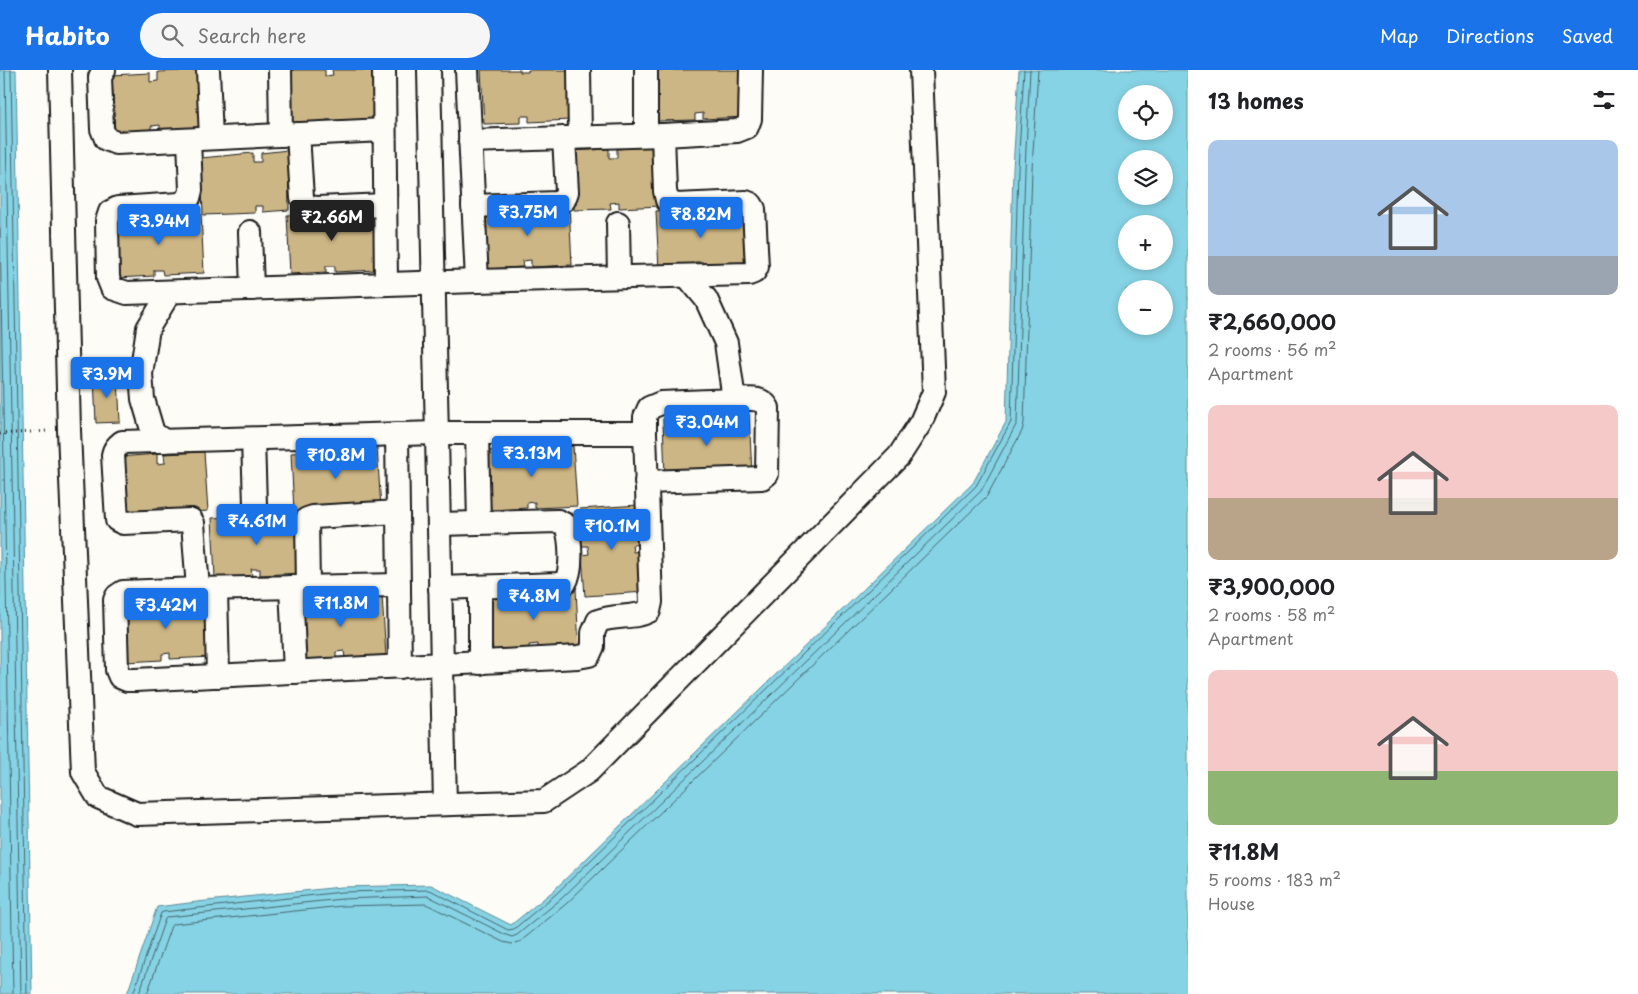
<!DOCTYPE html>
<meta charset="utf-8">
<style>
:root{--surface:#fff;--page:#f6f6f6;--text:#202124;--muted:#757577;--accent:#1a73e8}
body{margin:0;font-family:"Playpen Sans",sans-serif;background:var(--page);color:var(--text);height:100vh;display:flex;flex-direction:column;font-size:19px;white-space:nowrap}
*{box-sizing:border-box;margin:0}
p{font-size:16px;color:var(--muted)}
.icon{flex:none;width:28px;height:28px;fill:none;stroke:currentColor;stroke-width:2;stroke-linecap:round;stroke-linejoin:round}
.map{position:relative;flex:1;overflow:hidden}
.panel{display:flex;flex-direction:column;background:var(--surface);width:450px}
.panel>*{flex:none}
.tools{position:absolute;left:1118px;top:15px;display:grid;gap:10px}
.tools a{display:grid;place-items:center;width:55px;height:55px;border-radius:50%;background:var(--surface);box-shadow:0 2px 8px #0003;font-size:25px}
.price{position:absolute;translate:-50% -42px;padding:0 11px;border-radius:5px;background:var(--accent);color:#fff;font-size:16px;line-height:32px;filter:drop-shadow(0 1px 2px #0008)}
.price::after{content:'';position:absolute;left:50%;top:30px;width:15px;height:11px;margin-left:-8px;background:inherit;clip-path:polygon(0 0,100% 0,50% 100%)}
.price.selected{background:#222;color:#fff}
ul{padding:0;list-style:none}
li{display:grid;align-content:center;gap:10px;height:265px;padding:0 20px}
li span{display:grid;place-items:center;height:155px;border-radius:10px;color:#555}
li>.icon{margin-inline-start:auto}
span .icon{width:90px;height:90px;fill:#fffc;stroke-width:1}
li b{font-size:21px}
h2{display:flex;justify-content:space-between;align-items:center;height:60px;padding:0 20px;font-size:21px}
header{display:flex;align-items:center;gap:30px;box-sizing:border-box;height:70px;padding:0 25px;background:var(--accent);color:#fff}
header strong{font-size:24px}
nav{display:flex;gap:28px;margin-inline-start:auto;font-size:18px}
.search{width:350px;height:45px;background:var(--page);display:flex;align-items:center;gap:12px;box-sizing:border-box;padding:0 18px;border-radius:28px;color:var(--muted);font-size:19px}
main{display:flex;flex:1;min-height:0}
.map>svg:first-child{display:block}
.water{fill:#86d3e5;stroke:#5c8a95;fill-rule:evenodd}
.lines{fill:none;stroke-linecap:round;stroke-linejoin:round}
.shore{stroke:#46656c;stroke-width:1}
.building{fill:#cdb685;stroke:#1c1c1c}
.minor-casing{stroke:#1c1c1c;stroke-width:26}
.path{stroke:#1c1c1c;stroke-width:3;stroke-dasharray:1 4;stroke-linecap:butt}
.minor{stroke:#fdfcf7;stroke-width:22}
</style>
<header>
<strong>Habito</strong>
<div class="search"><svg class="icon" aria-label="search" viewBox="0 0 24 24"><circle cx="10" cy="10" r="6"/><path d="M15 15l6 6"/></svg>Search here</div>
<nav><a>Map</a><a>Directions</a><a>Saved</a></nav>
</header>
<main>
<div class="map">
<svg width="1188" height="924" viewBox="0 0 1188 924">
<rect width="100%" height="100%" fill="#fdfcf7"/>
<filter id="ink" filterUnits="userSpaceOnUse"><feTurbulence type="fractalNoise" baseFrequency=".02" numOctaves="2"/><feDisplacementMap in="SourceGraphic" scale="10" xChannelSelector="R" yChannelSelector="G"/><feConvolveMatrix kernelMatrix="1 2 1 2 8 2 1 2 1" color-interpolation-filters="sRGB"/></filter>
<g filter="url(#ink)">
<g class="water">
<polygon points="0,0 16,0 32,924 0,924"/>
<path d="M1019,0h169v924h-1061l30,-87 40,-5 144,-15 90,-2 80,40 42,-34 420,-408 33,-61 7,-253zM1126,24h38v37h-38zM1126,89h38v37h-38zM1126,154h38v37h-38zM1126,219h38v37h-38z"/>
</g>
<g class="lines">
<g class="shore">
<polyline points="5,0 21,924"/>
<polyline points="11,0 27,924"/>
<polyline points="0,158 13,924"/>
<polyline points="133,924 161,843 163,842 342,822 430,820 508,860 514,859 556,824 976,416 1011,352 1018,99 1024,0"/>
<polyline points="139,924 165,849 167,847 342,829 428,826 506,865 512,867 517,865 561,829 981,421 1017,353 1025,99 1030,0"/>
<polyline points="147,924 171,856 173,854 342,836 426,834 503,872 512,874 521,871 566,834 987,426 1022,361 1024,353 1032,99 1038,0"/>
</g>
</g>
<g class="building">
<polygon points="198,0 201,59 160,62 160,55 151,56 151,62 115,64 112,5 150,3 150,12 158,11 158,2"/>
<polygon points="287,0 325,0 325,6 333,5 332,0 373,0 376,54 334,56 334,50 326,50 327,56 290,58"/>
<polygon points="481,0 520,0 520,2 528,2 528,0 568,0 570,50 529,52 529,46 521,46 521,53 484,54"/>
<polygon points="656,0 742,0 744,47 703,49 703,43 695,44 695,50 658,51"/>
<polygon points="657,76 660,136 619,138 619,132 610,133 611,139 574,140 571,81 609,79 609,88 617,88 617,79"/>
<polygon points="288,80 289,140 263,142 263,136 255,136 255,143 203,145 201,88 253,83 253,92 261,92 261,83"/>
<polygon points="569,135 572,195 531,197 531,190 522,191 523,197 486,199 483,140 521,137 522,147 530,146 529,137"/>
<polygon points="742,136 745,196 704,198 703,192 695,192 696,199 659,200 656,141 694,139 694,148 702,148 701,139"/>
<polygon points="373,140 376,200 335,202 335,196 326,196 326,202 290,204 287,145 325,143 325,152 333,151 332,142"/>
<polygon points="201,144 204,203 163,205 162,200 154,200 154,206 117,208 115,149 153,147 153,155 161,155 160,146"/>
<polygon points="118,306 120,352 96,353 94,307"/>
<polygon points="749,344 752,404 665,408 663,349 701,347 701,356 709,355 708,346"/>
<polygon points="573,376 577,436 535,438 535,432 527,433 527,438 491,440 487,381 525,379 526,388 534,388 533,379"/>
<polygon points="377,378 381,438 339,440 339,434 331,434 331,440 294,442 291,383 329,381 330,390 338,389 337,380"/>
<polygon points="204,382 208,441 167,444 166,437 158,438 159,444 122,446 119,387 157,384 157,394 165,393 164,384"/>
<polygon points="639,435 641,474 632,475 633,482 642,481 645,522 585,526 582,485 589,484 588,476 582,476 580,439"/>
<polygon points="298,443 301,503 260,505 260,499 251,499 252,506 215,507 212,448 250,446 251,455 258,455 258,446"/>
<polygon points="576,519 579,578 538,580 538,574 529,575 529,581 493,583 490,523 528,521 528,530 536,530 535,521"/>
<polygon points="382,526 386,586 345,588 344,581 336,582 336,588 300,590 297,531 334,529 335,538 343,537 342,528"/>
<polygon points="208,527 211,587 170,589 170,583 162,584 162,590 125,592 122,532 160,530 160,539 168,539 168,530"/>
</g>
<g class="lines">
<g class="minor-casing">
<g id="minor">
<polyline points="60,0 69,360 83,702 98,727 137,744 544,731 589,701 899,386 921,352 934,322 921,0"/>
<polyline points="104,0 100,7 102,59 106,69 116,73 384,60"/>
<polyline points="208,0 211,68"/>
<polyline points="280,0 281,65"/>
<polyline points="384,0 386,214"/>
<polyline points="429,0 445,734"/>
<polyline points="467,0 477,211"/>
<polyline points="579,0 580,67"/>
<polyline points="646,0 646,65"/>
<polyline points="298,64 302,128 307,137 318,138 385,135"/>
<polyline points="189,70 191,120 189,128 180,134 118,138 110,142 107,151 108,208 112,218 127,223 477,211 749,204 754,202 757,197 754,139 751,134 746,132 676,135 667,130 665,121 663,65 737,61 747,57 750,49 751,0"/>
<polyline points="470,71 663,65"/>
<polyline points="473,136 556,133 564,130 567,122 564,68"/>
<polyline points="618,153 619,207"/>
<polyline points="250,162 252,219"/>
<polyline points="477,363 479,453"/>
<path d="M645,363l6,169 -2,9c-15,8 -33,3 -51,10l-5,12v13l-4,9 -11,2 -443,23h-8l-7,-3 -3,-7 -2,-70 2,-4 6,-4 75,-3 -5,-66 -2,-3 -68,3 -6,-3 -4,-65c1,-6 4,-9 9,-13l315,-9h208v-16l4,-9 12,-5 73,-3 -8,-57 -20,-44 -19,-23"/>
<polyline points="397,364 400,597"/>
<polyline points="253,369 255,435"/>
<polyline points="164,371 153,363 143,329 141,304 148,258 170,222"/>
<path d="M646,412l116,-4 5,-4 1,-66c-7,-13 -21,-8 -34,-8"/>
<path d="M439,454l119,-3 8,4c5,15 7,44 -1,58l-7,1 -118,4"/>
<polyline points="291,517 295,602"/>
<polyline points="308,517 307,449 313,447 398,442"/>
<polyline points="480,517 480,593"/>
<polyline points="198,519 399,515"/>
<polyline points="216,519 218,606"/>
</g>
</g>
<polyline class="path" points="0,364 47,361"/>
<use href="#minor" class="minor"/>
</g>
</g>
</svg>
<div class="tools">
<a><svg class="icon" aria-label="locate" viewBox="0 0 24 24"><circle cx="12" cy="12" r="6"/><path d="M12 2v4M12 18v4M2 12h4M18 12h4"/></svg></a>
<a><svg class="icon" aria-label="layers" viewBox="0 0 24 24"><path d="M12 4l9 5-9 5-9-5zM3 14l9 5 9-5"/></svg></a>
<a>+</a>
<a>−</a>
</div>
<b class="price" style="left:528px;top:167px">₹3.75M</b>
<b class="price" style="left:701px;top:169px">₹8.82M</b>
<b class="price selected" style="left:332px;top:172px">₹2.66M</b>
<b class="price" style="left:159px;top:176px">₹3.94M</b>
<b class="price" style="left:107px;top:329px">₹3.9M</b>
<b class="price" style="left:707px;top:377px">₹3.04M</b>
<b class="price" style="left:532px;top:408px">₹3.13M</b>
<b class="price" style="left:336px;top:410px">₹10.8M</b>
<b class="price" style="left:257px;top:476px">₹4.61M</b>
<b class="price" style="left:612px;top:481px">₹10.1M</b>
<b class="price" style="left:534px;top:551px">₹4.8M</b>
<b class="price" style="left:341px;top:558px">₹11.8M</b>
<b class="price" style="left:166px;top:560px">₹3.42M</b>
</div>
<section class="panel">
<h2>13 homes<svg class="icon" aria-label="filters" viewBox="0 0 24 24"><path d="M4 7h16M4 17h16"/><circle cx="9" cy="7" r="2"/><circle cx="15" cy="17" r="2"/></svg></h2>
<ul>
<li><span style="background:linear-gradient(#a9c7e8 75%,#9aa5b1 0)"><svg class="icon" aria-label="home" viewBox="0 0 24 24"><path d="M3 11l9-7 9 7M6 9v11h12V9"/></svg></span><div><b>₹2,660,000</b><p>2 rooms · 56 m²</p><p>Apartment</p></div></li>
<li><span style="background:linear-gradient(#f6c9c9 60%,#b9a48a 0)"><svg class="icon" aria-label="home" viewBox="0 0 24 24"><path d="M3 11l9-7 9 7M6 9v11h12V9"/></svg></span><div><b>₹3,900,000</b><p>2 rooms · 58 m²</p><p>Apartment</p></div></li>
<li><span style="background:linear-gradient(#f6c9c9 65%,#8fb573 0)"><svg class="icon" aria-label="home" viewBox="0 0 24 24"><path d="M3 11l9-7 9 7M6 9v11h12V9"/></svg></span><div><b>₹11.8M</b><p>5 rooms · 183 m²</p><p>House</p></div></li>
</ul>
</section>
</main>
